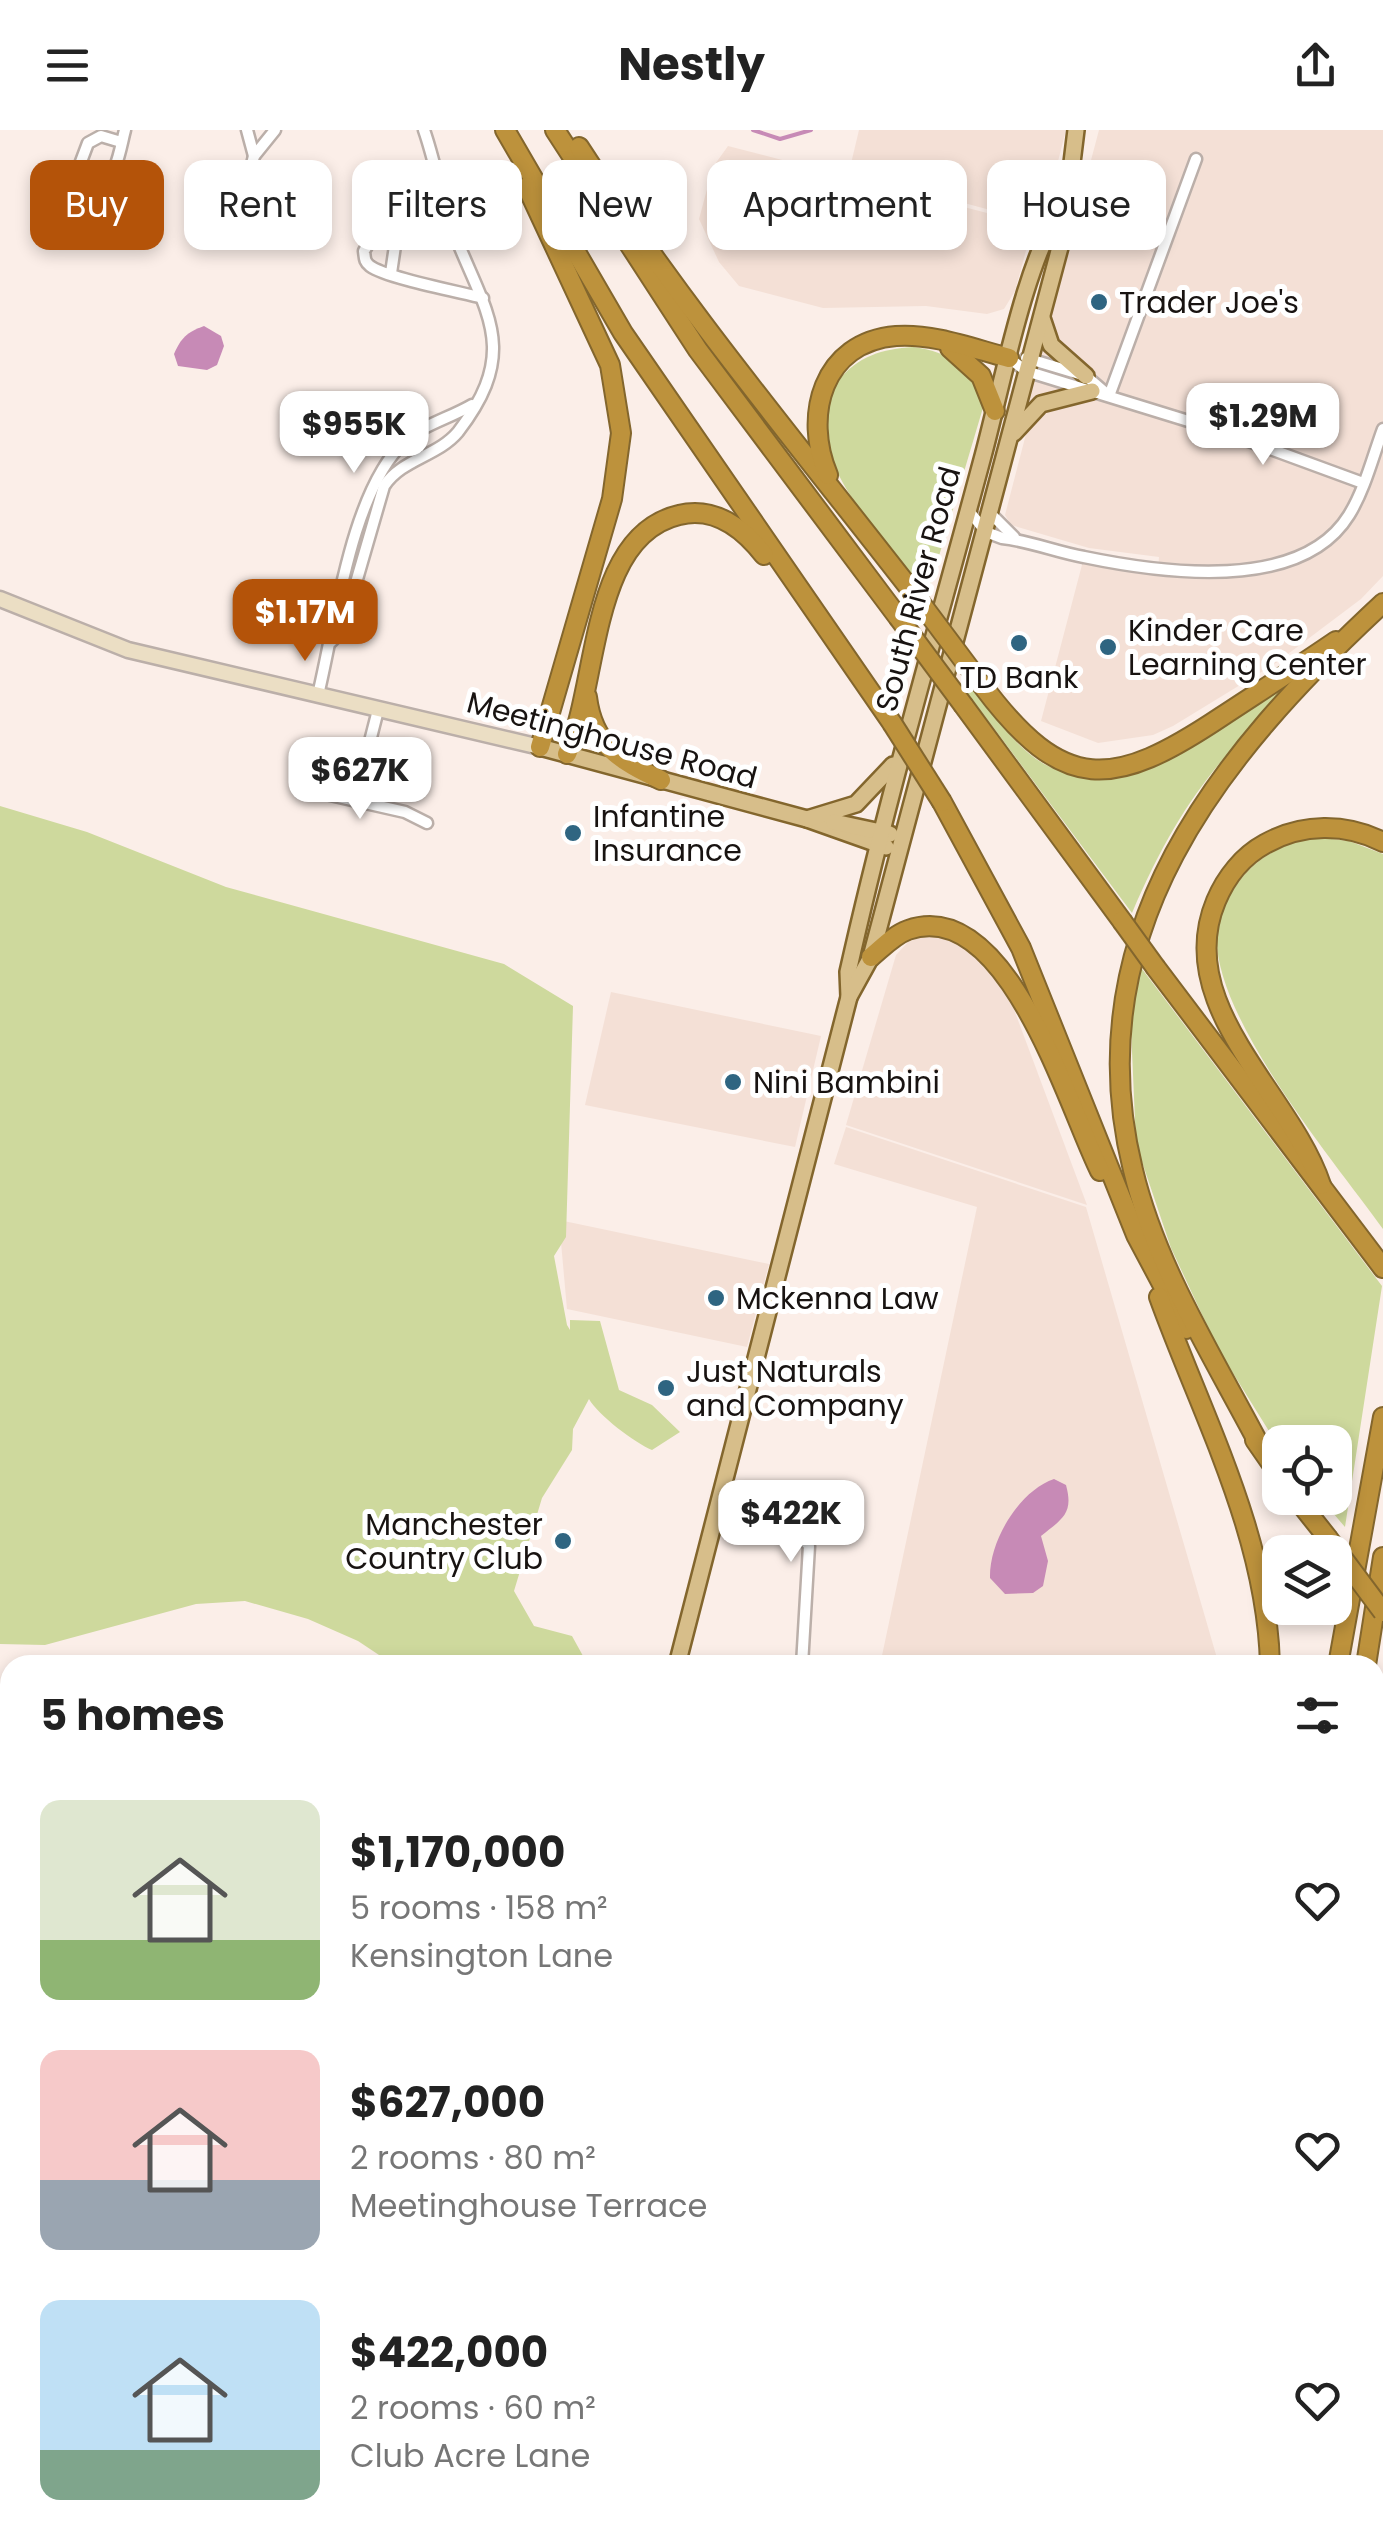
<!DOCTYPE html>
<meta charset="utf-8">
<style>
:root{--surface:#fff;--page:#f2f2f2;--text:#222;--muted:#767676;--accent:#b45309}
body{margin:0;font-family:Poppins,sans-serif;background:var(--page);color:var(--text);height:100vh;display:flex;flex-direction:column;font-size:38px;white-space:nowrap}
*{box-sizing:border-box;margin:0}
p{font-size:32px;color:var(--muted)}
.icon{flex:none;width:55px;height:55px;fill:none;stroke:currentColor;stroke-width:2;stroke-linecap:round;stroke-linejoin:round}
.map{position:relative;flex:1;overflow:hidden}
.details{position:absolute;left:0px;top:1525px;width:1385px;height:892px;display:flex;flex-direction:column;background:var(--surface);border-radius:30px 30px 0 0;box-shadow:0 5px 15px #0003}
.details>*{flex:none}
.hud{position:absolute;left:30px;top:30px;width:1325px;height:90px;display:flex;gap:20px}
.buttons{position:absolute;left:1262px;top:1295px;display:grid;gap:20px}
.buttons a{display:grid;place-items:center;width:90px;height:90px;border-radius:20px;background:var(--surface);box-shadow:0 5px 15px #0003;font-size:50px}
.price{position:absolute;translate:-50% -85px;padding:0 22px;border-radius:20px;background:#fff;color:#222;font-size:32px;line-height:65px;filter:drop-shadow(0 2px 5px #0008)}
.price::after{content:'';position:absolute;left:50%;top:60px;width:30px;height:22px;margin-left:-15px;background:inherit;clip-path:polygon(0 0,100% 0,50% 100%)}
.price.current{background:var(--accent);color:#fff}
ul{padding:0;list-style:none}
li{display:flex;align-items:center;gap:30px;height:250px;padding:0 40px}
li span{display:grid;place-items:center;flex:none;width:280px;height:200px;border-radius:20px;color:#555}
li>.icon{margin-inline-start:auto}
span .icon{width:120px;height:120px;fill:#fffc;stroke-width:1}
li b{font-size:42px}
h2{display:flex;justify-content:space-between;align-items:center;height:120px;padding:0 40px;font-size:42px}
.chip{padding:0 35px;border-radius:20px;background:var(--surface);box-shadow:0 5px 15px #0003;font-size:35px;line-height:90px}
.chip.current{background:var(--accent);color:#fff}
header{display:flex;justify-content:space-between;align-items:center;height:130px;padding:0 40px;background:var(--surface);font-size:45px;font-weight:700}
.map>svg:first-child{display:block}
.built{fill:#f4e0d6}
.green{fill:#ced99d}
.water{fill:#c78ab6}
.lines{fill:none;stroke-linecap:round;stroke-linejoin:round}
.stream{stroke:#c78ab6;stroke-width:4}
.street-casing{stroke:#bbafa9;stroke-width:15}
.secondary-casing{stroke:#bbafa9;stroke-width:19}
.primary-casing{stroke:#83662d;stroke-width:20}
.highway-casing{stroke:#83662d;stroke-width:22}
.street{stroke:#fff;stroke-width:10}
.secondary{stroke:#ebdec4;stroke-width:14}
.primary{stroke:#d7be8a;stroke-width:15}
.highway{stroke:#bd923c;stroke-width:18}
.highway-bridge-casing{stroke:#83662d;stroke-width:22;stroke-linecap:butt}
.highway-bridge{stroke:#bd923c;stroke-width:18}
.poi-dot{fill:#2f6581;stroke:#fff;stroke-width:4}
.labels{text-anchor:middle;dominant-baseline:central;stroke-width:10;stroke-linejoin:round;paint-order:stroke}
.poi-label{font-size:30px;fill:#181311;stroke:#fff;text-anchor:start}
.street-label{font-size:30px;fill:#181311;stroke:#fff}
</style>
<header><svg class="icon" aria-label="menu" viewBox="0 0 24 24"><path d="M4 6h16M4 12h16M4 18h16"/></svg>Nestly<svg class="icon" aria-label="share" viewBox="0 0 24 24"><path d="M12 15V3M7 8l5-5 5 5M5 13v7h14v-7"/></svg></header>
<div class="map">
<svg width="1383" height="2417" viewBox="0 0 1383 2417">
<rect width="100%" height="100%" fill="#fbeee8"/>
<g class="built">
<polygon points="859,0 1066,0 1042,94 849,42"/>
<polygon points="1099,0 1383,0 1383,446 1361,469 1276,533 1173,596 1153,605 1098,613 1041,591 1083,431 1158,442 1159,427 1089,418 1011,395 1005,385 1026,304 1027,272"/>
<polygon points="728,16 1033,95 1015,161 1004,179 987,184 926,176 823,178 739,156 719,132 699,89 713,37"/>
<polygon points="927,805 955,808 1003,850 1087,1075 846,995 896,825 908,812"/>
<polygon points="611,862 821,906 795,1017 585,975"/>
<polygon points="846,997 1086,1077 1219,1535 880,1535 977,1077 834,1034"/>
<polygon points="559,1090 769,1134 747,1217 567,1179"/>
<polygon points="461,2408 1139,2408 1137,2417 493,2417"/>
</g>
<g class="green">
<path d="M913,217c36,5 60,19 72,54l-57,192c-41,-48 -140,-148 -90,-212 20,-25 44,-32 75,-34z"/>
<path d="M1308,542c-87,82 -128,129 -176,241l-169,-226 4,-8c23,29 44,66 77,85 20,11 53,15 75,13 35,-4 152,-83 189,-105z"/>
<path d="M0,676l87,26 139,55 278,77 69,42 -7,231 -12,19 13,69 3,5v-10l30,1 19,69 33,15 28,27 -28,18c-17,-7 -54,-35 -63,-51l-16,30 -1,21 -30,48 -28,93 20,35 38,10 16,29h-194l-36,-24 -50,-22 -63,-18 -49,3 -151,41 -45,-1z"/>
<path d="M1314,707l35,4 34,13v375c-47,-66 -181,-223 -165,-305 2,-13 12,-30 20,-41 18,-26 45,-39 76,-46z"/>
<polygon points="1139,835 1382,1156 1345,1397 1320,1368 1335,1368 1335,1312 1280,1312 1280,1319 1218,1219 1171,1118 1136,1014 1131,898"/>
</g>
<g class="water">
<path d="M204,196l17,10 3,10 -7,19 -10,5 -29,-4 -4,-12c7,-16 13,-22 30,-28z"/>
<path d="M1054,1349l12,6c8,29 -4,34 -25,51l7,25 -5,25 -10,7 -28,1 -15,-16c-1,-37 29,-87 64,-99z"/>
</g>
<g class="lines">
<polyline class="stream" points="753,0 780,9 811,0"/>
<g class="street-casing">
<g id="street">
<polyline points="247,0 254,26"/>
<path d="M121,12l-20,-6 -13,7 -9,24 6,16 15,4c17,-11 20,-38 25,-57"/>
<polyline points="244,64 269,75 270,92 263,99 246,99 239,85 254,26 275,0"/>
<path d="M391,143l4,-27 -12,-10 -11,2 -8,13c1,7 0,10 6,15 16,12 90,26 113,32"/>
<polyline points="1009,228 1026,241 1224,302 1363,353"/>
<polyline points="1026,228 1086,246 1108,265"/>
<polyline points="1109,266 1196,29"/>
<path d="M969,381l17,21 16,6c28,3 54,14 82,19 77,16 217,36 265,-42 16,-26 24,-59 34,-86"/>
<polyline points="990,383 1014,407"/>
<path d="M331,512l11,-11 42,-145c18,-27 54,-30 74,-54 63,-82 28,-118 -4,-199 -13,-33 -18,-69 -30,-103"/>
<path d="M318,565c17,-70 33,-203 86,-253 18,-17 46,-24 68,-37"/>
<polyline points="308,660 405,682 427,693"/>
<polyline points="355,670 378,580"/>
<polyline points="719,1368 788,1393 809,1416 802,1535"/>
<polyline points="0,1677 10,1678"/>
<polyline points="0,1801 10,1801"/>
<polyline points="1375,2304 1383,2293"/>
</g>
</g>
<g class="secondary-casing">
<g id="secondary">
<polyline points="0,469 128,520 540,617"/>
<polyline points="0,2333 10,2328"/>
</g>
</g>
<g class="primary-casing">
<g id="primary">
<polyline points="1042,188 1051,215 1086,246"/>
<polyline points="1014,303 1041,274 1092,261"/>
<polyline points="540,617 807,689 886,717"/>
<polyline points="807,689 856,674 893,635"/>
<polyline points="834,692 890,704"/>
<path d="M849,867l-1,-25c39,-174 89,-344 135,-516 19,-70 42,-196 81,-253"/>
<polyline points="677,1535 849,867 871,827 1063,106 1076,0"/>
<polyline points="1341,2408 1353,2417"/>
<polyline points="1373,2408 1382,2417"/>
</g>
</g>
<g class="highway-casing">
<g id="highway">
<polyline points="505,0 623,203 892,593"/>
<polyline points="555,0 698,220 898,487"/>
<path d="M579,17c101,157 220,299 335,447"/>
<polyline points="527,57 610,235 621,303 612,369 540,617"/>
<polyline points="950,218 981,246 995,281"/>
<path d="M828,345c-25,-59 -6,-133 68,-139 36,-3 78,13 113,22"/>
<path d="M982,555c82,110 131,104 239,32 38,-25 77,-50 115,-76"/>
<path d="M587,567c6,48 33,64 74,83"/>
<polyline points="964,576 1122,791"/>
<path d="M567,624c32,-70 22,-218 112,-239 35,-9 64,13 85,40"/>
<polyline points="942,672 1021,818 1136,1105 1186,1199"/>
<path d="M871,827c12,-10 23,-22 37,-27 99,-35 160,177 192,241"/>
<polyline points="1156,838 1383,1138"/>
<path d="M1321,1055c-30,-91 -149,-179 -105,-284 10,-24 27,-45 49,-57 37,-21 81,-21 118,-2"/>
<path d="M1159,1167c43,119 108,238 111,368"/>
<polyline points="1255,1310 1280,1346"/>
<path d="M1260,1316c-46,-88 -104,-179 -127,-276 -59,-238 86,-415 250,-567"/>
<polyline points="1296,1368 1327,1407"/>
<polyline points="1338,1535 1383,1287"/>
<polyline points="1366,1535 1383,1427"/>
<polyline points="1375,1827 1383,1839"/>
<polyline points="1375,1978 1383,1974"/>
<polyline points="1176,2417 1177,2408"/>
<polyline points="1199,2417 1201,2408"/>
</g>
</g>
<use href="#street" class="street"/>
<use href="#secondary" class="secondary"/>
<use href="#primary" class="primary"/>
<use href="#highway" class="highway"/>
<g class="highway-bridge-casing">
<g id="highway-bridge">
<polyline points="914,464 982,555"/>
<polyline points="898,487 964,576"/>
<polyline points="892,593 942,672"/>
<polyline points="1122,791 1156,838"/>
<polyline points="1327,1407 1383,1482"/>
</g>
</g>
<use href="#highway-bridge" class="highway-bridge"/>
</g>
<g class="poi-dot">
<circle cx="1099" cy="172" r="10"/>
<circle cx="1019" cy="513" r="10"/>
<circle cx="1108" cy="517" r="10"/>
<circle cx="573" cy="703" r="10"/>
<circle cx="733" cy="952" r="10"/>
<circle cx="716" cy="1168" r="10"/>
<circle cx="666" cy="1258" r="10"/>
<circle cx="563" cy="1411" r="10"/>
</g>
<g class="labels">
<g class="poi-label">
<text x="1119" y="172">Trader Joe's</text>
<text x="1128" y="500">Kinder Care<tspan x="1128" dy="34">Learning Center</tspan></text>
<text x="1019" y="547" text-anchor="middle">TD Bank</text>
<text x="593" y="686">Infantine<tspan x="593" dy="34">Insurance</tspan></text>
<text x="753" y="952">Nini Bambini</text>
<text x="736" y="1168">Mckenna Law</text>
<text x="686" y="1241">Just Naturals<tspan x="686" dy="34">and Company</tspan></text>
<text x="543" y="1394" text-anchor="end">Manchester<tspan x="543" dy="34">Country Club</tspan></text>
</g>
<g class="street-label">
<text transform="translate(918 459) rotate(-75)">South River Road</text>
<text transform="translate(612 610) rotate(15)">Meetinghouse Road</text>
</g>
</g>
</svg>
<div class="buttons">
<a><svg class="icon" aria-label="locate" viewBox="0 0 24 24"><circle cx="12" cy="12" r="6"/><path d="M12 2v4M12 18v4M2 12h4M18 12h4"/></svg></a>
<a><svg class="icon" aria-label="layers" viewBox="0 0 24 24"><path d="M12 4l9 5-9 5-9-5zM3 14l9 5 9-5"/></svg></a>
</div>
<b class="price" style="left:1263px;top:338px">$1.29M</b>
<b class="price" style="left:354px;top:346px">$955K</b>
<b class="price current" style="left:305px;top:534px">$1.17M</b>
<b class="price" style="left:360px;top:692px">$627K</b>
<b class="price" style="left:791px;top:1435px">$422K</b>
<div class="hud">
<a class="chip current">Buy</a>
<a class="chip">Rent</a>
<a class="chip">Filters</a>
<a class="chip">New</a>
<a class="chip">Apartment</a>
<a class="chip">House</a>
</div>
<section class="details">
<h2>5 homes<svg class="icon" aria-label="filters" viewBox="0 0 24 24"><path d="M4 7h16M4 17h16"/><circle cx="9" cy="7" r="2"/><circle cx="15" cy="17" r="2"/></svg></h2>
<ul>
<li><span style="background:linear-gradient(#dfe7d0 70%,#8fb573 0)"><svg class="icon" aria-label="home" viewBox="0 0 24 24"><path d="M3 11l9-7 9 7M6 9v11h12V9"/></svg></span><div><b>$1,170,000</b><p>5 rooms · 158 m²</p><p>Kensington Lane</p></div><svg class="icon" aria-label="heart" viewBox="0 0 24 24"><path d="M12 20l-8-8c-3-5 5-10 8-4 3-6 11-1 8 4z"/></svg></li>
<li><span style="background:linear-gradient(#f6c9c9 65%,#9aa5b1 0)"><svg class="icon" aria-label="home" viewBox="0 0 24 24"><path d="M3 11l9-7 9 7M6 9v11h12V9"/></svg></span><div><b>$627,000</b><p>2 rooms · 80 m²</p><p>Meetinghouse Terrace</p></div><svg class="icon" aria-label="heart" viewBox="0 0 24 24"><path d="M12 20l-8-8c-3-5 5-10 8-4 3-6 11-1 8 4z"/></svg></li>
<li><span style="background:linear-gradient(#bfe0f5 75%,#7fa58c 0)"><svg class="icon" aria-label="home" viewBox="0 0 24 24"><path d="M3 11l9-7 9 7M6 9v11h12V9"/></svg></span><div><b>$422,000</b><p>2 rooms · 60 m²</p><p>Club Acre Lane</p></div><svg class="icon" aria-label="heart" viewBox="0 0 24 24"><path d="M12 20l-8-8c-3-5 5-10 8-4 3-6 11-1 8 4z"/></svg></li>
</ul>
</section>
</div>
